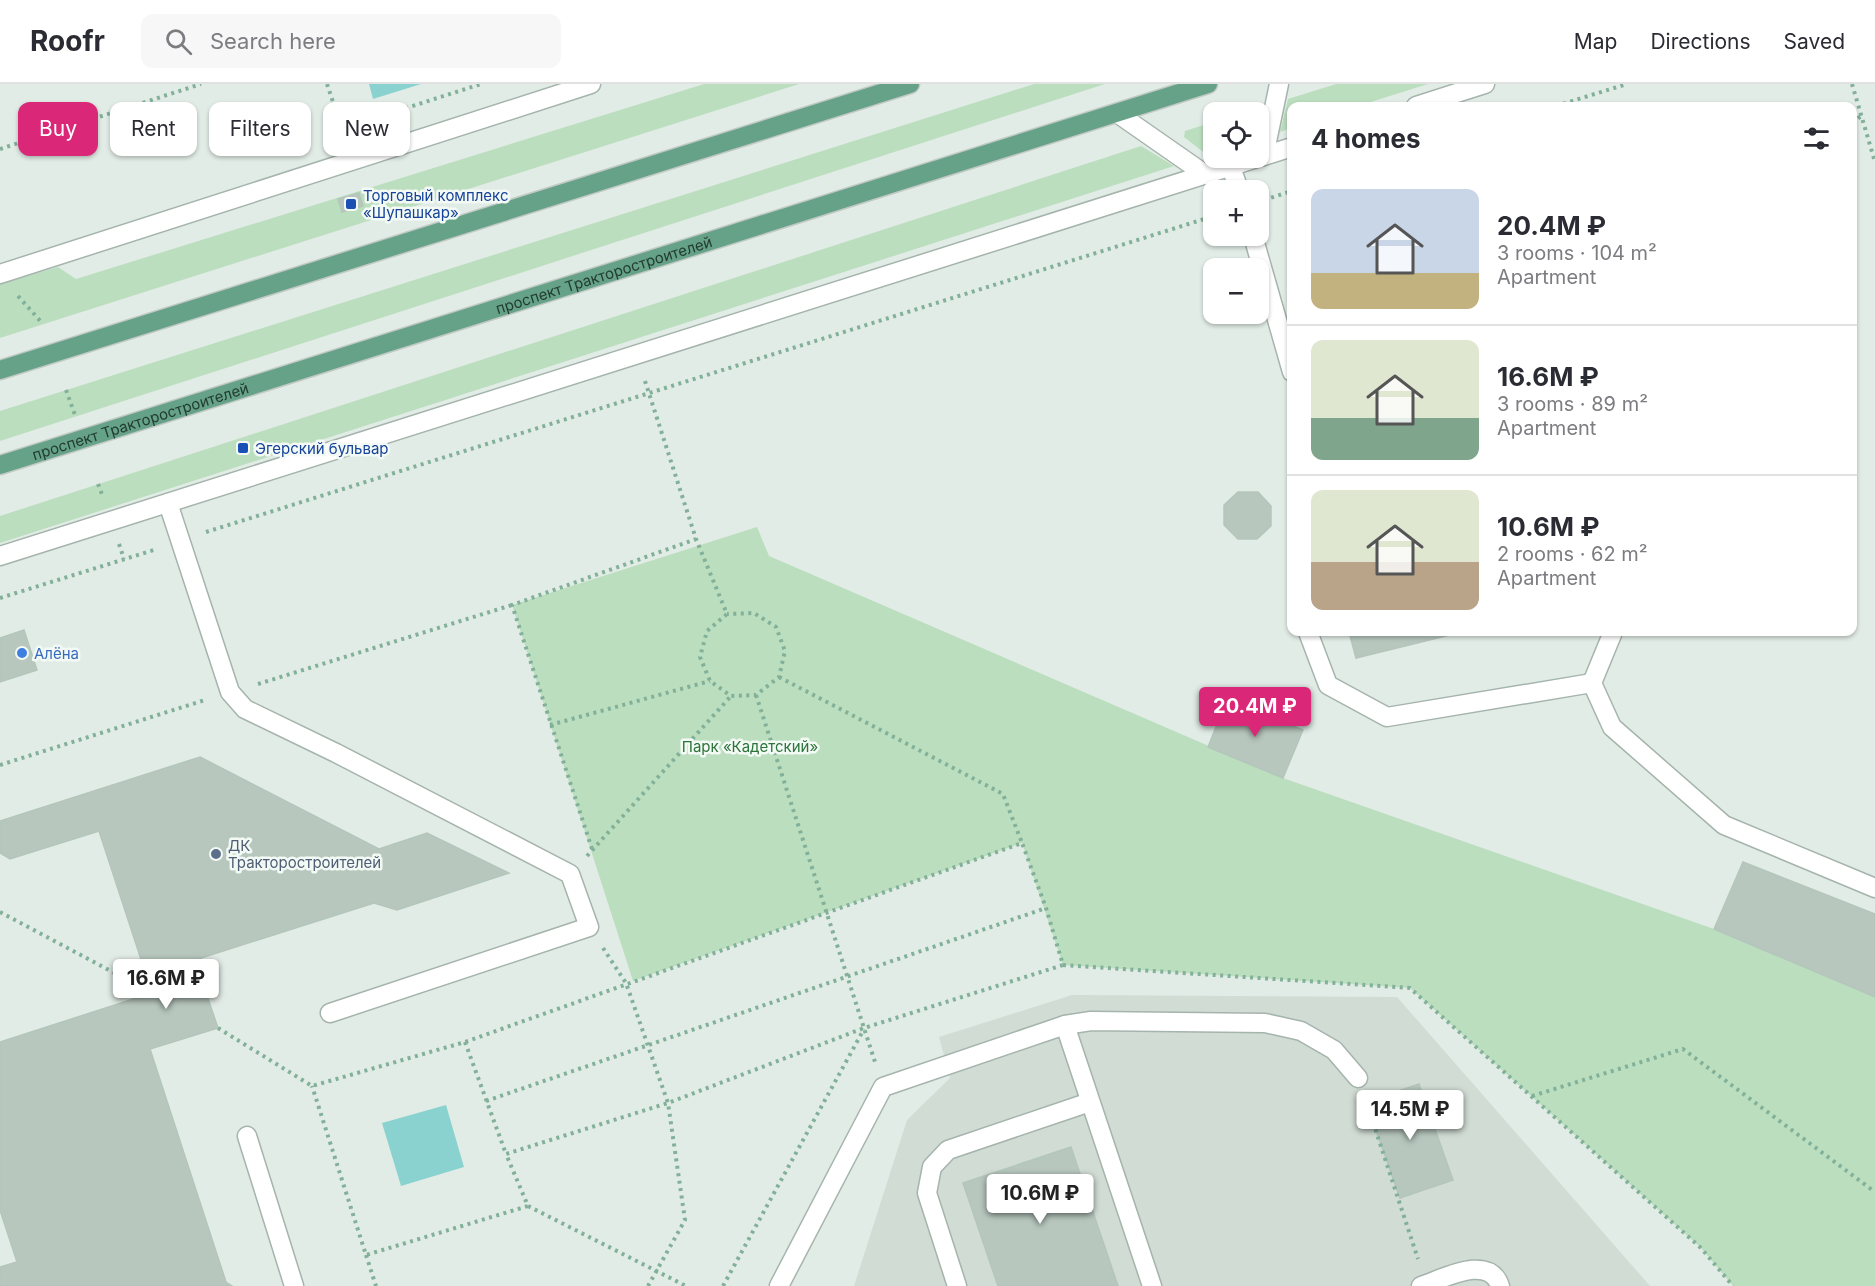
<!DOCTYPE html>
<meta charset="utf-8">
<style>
:root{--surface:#fff;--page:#f7f7f7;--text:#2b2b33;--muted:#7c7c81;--line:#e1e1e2;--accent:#db2777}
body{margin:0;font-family:Inter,sans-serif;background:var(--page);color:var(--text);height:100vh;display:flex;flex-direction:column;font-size:22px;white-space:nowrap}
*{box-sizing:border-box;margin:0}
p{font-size:20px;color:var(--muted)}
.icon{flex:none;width:33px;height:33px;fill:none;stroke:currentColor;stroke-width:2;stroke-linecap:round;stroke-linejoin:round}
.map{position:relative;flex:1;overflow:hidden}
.side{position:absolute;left:1287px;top:18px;width:570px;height:534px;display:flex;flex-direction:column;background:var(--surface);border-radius:12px;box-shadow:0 2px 4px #0004}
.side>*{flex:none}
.guide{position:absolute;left:18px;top:18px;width:570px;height:54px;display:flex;gap:12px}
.controls{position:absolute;left:1203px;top:18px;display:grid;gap:12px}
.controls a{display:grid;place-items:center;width:66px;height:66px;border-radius:12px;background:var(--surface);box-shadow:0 2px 4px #0004;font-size:30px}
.price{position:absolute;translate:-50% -51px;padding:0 14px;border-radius:6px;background:#fff;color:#222;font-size:20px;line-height:39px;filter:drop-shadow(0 2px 3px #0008)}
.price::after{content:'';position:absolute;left:50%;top:36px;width:18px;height:14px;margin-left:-9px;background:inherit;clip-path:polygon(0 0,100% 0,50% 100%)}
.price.current{background:var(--accent);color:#fff}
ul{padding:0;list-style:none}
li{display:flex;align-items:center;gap:18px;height:150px;padding:0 24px}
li+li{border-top:2px solid var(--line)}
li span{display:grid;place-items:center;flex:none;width:168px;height:120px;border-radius:12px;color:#555}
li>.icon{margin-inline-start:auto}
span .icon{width:72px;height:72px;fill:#fffc;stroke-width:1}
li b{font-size:26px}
h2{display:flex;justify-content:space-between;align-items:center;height:72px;padding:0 24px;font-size:26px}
.chip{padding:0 21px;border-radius:12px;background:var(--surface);box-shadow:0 2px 4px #0004;font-size:21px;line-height:54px}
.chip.current{background:var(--accent);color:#fff}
header{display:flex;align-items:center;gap:36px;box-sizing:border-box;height:84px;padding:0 30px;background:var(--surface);border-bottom:2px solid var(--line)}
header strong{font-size:28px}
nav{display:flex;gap:33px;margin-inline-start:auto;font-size:21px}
.search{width:420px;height:54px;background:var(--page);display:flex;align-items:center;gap:15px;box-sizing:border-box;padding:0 21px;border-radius:12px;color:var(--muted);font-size:22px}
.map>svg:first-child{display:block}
.built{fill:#d0dcd4}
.green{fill:#bbdebe}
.water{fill:#8ad2cf}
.building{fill:#b7c7be;stroke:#b4c6bb;stroke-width:1.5}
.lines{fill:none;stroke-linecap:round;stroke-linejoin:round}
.service-casing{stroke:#a5b4ac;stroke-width:21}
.minor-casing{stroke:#a5b4ac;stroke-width:21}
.primary-casing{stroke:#c1c9c5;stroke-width:21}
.path{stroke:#82b099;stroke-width:4;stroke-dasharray:3 4.5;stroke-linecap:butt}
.service{stroke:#fff;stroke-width:18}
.minor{stroke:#fff;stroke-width:18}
.primary{stroke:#66a288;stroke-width:18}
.transit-dot{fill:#1a4fb4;stroke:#f3f9f4;stroke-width:2}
.shop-dot{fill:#3f7fe0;stroke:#f3f9f4;stroke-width:2}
.service-dot{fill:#5c6f8a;stroke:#f3f9f4;stroke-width:2}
.labels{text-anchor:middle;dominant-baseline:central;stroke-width:5;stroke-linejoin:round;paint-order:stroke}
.transit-label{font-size:15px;fill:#164399;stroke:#f3f9f4;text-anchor:start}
.street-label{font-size:15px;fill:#223d31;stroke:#f3f9f4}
.shop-label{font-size:15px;fill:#366cbe;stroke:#f3f9f4;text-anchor:start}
.park-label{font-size:15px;fill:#2c743a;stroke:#f3f9f4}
.service-label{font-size:15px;fill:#4e5e75;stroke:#f3f9f4;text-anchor:start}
</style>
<header>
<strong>Roofr</strong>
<div class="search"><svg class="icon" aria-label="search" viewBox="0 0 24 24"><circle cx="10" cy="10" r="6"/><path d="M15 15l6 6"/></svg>Search here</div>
<nav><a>Map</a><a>Directions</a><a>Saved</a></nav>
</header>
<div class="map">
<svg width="1875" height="1202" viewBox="0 0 1875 1202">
<rect width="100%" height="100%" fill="#e2ece6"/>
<polygon class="built" points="1072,911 1397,913 1650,1202 854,1202 907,1036 950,994 939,953"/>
<g class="green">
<polygon points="704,0 799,0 0,254 0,200 58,183 76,195"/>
<polygon points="1034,0 1105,0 0,357 0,327"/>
<polygon points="1336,0 1428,0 1358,22 1292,22 1291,44 1280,48 1288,15"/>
<polygon points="1213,38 1213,69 1207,71 1184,53 1185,47"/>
<polygon points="1141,62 1174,82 0,459 0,432"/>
<polygon points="757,443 769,472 1283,694 1714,845 1875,913 1875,1202 1733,1202 1701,1164 1410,904 1063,881 1022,759 633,897 512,521"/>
</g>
<g class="water">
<polygon points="369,0 421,0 373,15"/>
<polygon points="446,1021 464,1083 401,1102 382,1039"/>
</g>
<g class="building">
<polygon points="359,109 363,122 342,128 338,115"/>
<polygon points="1238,408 1258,408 1271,422 1271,442 1257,455 1238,455 1224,441 1224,421"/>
<polygon points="24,546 37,586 0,598 0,554"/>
<polygon points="1349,548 1462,548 1356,574"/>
<polygon points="1227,615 1303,646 1283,694 1208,663"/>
<polygon points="200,673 379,765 427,749 509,789 397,826 374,819 195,876 218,944 150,965 226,1198 232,1202 0,1202 0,1183 17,1178 0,1126 0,958 152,909 99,747 10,775 0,769 0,737"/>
<polygon points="1743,778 1875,830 1875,913 1714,845"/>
<polygon points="1419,1000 1453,1096 1400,1114 1366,1018"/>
<polygon points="1071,1063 1118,1202 998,1202 963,1099"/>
</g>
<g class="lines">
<g class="service-casing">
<g id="service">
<polyline points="1416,22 1485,0"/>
<polyline points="1117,29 1206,91"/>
<polyline points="1264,72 1279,0"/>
<polyline points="1231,83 1239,106"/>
<polyline points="1253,152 1292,288"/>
<polyline points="168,419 230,608 245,625 336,669 570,790 589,843 330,929"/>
<polyline points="0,472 1292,63"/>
<polyline points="1308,548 1328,601 1387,633 1592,599"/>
<polyline points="1613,548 1592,599 1612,643 1724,741 1875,804"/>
<polyline points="1065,941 1152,1202"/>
<polyline points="247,1052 294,1202"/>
<polyline points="779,1202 883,1003 1065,941 1091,937 1265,939 1301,947 1334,966 1358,994"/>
<polyline points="957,1202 927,1109 932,1083 948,1066 1090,1018"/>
<path d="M1421,1202c22,-7 68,-33 79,0"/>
</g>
</g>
<g class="minor-casing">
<polyline id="minor" points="0,190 591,0"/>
</g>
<g class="primary-casing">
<g id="primary">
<polyline points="0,286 910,0"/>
<path id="s1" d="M0,381l1208,-381"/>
</g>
</g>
<g class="path">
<polyline points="327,0 334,21 372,35 481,0"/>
<polyline points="1852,0 1875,78"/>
<polyline points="1556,22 1627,0"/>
<polyline points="1852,39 1861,32"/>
<polyline points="0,65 201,0"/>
<polyline points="1264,116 1292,107"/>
<polyline points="18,212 43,240"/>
<polyline points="645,297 696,455 727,530 707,547 700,573 710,597 731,612 756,611 779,593 785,567 776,543 754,529 727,530"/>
<polyline points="66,306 75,331"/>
<polyline points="98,400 103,413"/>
<polyline points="206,448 1214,132"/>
<polyline points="119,460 124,475"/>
<polyline points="0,514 157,465"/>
<polyline points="779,593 1003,710 1022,759"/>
<polyline points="258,600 512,521"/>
<polyline points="756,611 875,978"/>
<polyline points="550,641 710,597"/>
<polyline points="0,681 205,616"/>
<polyline points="592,765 512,521 696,455"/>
<polyline points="587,772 731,612"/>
<polyline points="0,828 152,909"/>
<polyline points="603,864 626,899 668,1019 685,1136 648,1202"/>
<polyline points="1063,881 1410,904 1701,1164 1733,1202"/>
<polyline points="218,944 312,1002 465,958 1022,759 1046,824 1063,881 864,944 668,1019 506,1070 528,1122 366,1171 312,1002"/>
<polyline points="465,958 506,1070"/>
<polyline points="1532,1012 1683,965 1875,1108"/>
<polyline points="486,1017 1046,824"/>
<polyline points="1366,1017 1418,1175"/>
<polyline points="528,1122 686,1202"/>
<polyline points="366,1171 376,1202"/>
<polyline points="723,1202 864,945"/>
</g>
<use href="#service" class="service"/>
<use href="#minor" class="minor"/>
<use href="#primary" class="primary"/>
</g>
<g class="transit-dot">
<rect x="345" y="114" width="12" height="12" rx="3"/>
<rect x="237" y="358" width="12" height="12" rx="3"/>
</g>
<circle class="shop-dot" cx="22" cy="569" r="6"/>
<circle class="service-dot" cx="216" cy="770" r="6"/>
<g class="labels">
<g class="transit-label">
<text x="363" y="111">Торговый комплекс<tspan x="363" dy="17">«Шупашкар»</tspan></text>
<text x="255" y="364">Эгерский бульвар</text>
</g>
<g class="street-label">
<text stroke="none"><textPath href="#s1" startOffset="633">проспект Тракторостроителей</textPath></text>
<text stroke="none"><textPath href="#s1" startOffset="147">проспект Тракторостроителей</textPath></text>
</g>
<g class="shop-label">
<text x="34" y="569">Алёна</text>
</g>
<g class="park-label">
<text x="750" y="662">Парк «Кадетский»</text>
</g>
<g class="service-label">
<text x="228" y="761">ДК<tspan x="228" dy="17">Тракторостроителей</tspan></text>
</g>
</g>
</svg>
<div class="controls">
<a><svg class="icon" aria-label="locate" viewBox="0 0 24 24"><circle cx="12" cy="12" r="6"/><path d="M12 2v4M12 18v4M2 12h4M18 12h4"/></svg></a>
<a>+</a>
<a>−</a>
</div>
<b class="price current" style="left:1255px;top:654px">20.4M ₽</b>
<b class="price" style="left:166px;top:926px">16.6M ₽</b>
<b class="price" style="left:1410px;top:1057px">14.5M ₽</b>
<b class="price" style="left:1040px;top:1141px">10.6M ₽</b>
<div class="guide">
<a class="chip current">Buy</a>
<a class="chip">Rent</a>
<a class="chip">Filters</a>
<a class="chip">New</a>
</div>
<section class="side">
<h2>4 homes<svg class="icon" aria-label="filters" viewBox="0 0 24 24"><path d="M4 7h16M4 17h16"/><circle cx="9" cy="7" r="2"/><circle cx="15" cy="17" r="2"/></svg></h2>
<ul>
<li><span style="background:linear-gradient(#c9d6e8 70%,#c2b280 0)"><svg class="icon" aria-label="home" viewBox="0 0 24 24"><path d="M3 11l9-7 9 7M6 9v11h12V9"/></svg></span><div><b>20.4M ₽</b><p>3 rooms · 104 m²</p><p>Apartment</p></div></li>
<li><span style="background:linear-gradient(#dfe7d0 65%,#7fa58c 0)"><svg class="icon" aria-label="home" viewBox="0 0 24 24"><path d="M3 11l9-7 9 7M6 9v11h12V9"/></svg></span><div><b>16.6M ₽</b><p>3 rooms · 89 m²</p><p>Apartment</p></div></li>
<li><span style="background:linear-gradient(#dfe7d0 60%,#b9a48a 0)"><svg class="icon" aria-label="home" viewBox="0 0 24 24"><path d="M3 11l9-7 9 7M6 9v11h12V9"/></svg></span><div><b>10.6M ₽</b><p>2 rooms · 62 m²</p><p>Apartment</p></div></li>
</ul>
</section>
</div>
